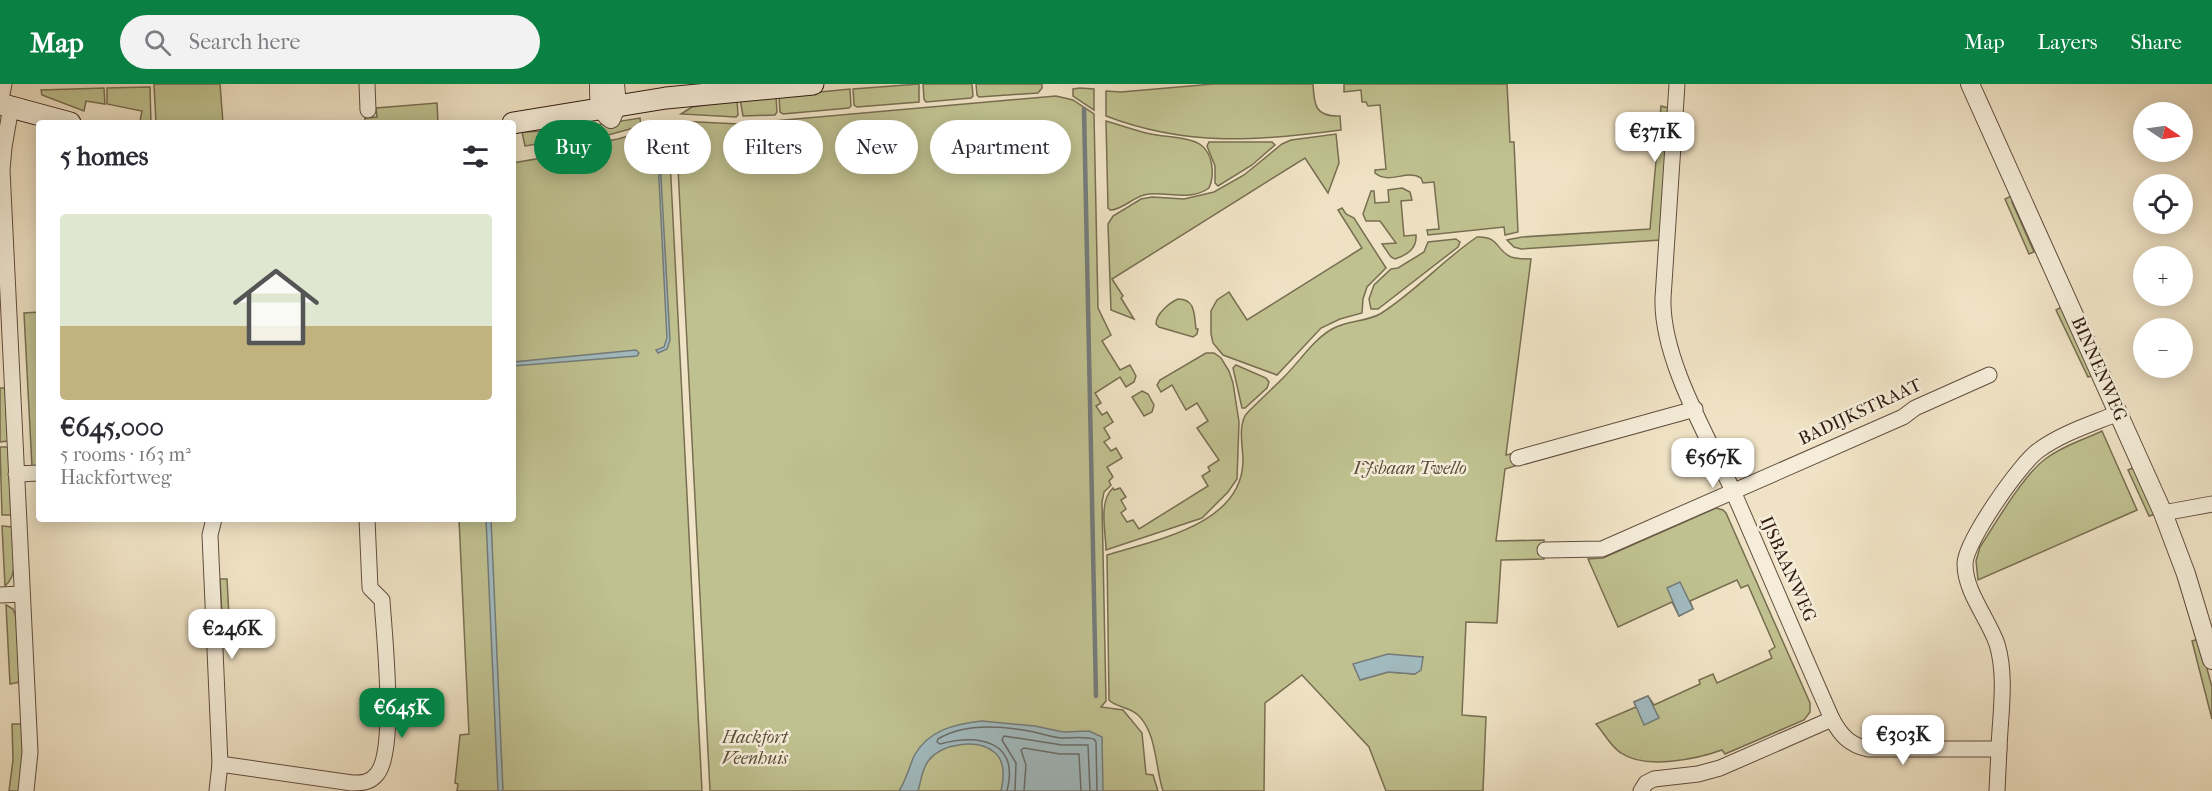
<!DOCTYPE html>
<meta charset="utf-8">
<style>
:root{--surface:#fff;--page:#f2f2f3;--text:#2b2b33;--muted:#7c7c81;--accent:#0b8043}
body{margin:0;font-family:"IM FELL French Canon",serif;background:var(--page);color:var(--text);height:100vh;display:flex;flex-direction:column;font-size:22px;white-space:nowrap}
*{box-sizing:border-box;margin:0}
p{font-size:20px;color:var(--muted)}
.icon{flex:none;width:33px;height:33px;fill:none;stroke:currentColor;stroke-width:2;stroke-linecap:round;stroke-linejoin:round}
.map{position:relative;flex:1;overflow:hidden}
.sheet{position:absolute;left:36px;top:36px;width:480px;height:402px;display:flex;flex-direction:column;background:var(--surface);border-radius:6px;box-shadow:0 3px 15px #0003}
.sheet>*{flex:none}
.guide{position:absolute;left:534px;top:36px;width:570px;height:54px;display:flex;gap:12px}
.needle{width:39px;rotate:103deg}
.buttons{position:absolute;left:2133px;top:18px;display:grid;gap:12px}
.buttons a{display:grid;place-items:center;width:60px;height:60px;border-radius:50%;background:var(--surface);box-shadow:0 3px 15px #0003;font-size:30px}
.price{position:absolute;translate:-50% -51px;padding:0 14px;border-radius:12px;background:#fff;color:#222;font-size:20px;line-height:39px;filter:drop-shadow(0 2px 3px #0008)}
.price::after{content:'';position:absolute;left:50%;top:36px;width:18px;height:14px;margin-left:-9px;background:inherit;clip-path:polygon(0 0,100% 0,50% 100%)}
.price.current{background:var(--accent);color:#fff}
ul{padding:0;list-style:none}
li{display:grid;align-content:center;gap:12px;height:318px;padding:0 24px}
li span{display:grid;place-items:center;height:186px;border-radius:6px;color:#555}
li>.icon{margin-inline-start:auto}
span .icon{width:108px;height:108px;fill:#fffc;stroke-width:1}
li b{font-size:26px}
h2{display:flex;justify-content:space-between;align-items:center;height:72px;padding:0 24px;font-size:26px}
.pill{padding:0 21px;border-radius:27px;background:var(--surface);box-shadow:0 3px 15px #0003;font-size:21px;line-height:54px}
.pill.current{background:var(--accent);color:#fff}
header{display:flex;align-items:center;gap:36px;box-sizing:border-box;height:84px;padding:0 30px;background:var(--accent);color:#fff}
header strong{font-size:28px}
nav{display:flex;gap:33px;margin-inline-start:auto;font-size:21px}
.search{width:420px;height:54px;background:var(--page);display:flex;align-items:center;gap:15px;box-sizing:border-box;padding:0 21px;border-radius:33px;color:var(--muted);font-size:22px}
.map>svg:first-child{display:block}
.green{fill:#c0c190;stroke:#786e51;stroke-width:1.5;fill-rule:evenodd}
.water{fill:#a1bbc0;stroke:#747b7a;stroke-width:1.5}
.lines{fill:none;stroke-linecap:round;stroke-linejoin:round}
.shore{stroke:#696b69;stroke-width:1.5}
.stream{stroke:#747b7a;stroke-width:4.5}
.minor-casing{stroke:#614d3f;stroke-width:17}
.tertiary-casing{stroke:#614d3f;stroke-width:20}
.secondary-casing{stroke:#311b12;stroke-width:23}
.minor{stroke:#f5edd9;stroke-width:15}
.tertiary{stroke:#f5edd9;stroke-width:18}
.secondary{stroke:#f5edd9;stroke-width:21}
.labels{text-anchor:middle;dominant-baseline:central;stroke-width:5;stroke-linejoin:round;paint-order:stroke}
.street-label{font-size:18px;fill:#311b12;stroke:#f5edd9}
.park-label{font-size:18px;font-style:italic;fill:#5c4d38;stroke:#f5edd9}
</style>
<header>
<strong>Map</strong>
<div class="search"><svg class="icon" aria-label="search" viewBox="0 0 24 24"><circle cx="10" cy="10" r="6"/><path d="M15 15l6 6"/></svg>Search here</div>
<nav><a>Map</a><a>Layers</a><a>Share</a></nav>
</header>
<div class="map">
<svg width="2212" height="707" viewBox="0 0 2212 707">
<rect width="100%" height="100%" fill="#f0e3c5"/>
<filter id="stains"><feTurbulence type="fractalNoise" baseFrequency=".00333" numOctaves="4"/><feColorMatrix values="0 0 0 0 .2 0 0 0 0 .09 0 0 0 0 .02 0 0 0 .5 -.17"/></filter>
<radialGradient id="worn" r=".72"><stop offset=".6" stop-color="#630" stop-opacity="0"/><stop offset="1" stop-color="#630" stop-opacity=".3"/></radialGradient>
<g class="green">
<polygon points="154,0 220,0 223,39 156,39"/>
<polygon points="919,0 919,18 857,23 854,21 853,5"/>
<polygon points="923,0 972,0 973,12 971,14 926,18 924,15"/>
<polygon points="976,0 1042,0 1042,4 1038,9 979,13 977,11"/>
<path d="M1213,0h100c1,21 2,33 27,32l1,14c-83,11 -154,17 -235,-14v-25l15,1z"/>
<path d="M1344,0h163l3,58h4l4,90 -13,3 -1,-8 -76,8 -1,-5 12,-1 -5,-47 -11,1 -2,-5c-14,-9 -32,7 -46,-5v-3l11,-1 -6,-64 -12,1 -2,-4h-4l-1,-12 -17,2z"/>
<polygon points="150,3 151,39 140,37 142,27 107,20 107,4"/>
<polygon points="104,4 105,20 86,17 84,27 42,11 41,6"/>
<polygon points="1080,4 1094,5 1094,26 1073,12 1073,5"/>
<polygon points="850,5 851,22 849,24 783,30 780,28 779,12"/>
<polygon points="776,12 777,28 775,31 743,32 740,15"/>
<polygon points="1056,12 1073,16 1094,30 1098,224 1111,251 1102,257 1120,286 1130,281 1136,292 1134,298 1126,303 1120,293 1095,309 1101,319 1096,322 1102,331 1107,328 1113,338 1104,344 1110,354 1104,358 1111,367 1116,364 1122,374 1107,383 1113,393 1109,397 1111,401 1104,408 1102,418 1106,617 1101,623 1123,626 1142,649 1146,690 1153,691 1158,707 710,707 676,45 678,37 739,40"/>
<polygon points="737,16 738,31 736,33 681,30 692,23"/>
<polygon points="437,19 438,39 365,39 365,34 377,33 376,24"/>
<polygon points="1661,22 1669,24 1667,58 1658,57"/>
<polygon points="640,34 641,42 601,53 579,55 577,44"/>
<path d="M1106,37c15,4 30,10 45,13 13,3 40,3 50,11 12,9 14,30 8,43 -18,13 -40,4 -60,6 -15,1 -25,16 -39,16l-2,-2z"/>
<polygon points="663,42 669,56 702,707 457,707 458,700 455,699 460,651 469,650 459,435 513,435 513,79 576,68 576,63 618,55"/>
<polygon points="569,46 570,55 525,62 522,48"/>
<polygon points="1336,50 1339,79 1328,109 1305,74 1112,195 1123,212 1121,214 1134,235 1111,226 1108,140 1113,132 1141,115 1152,113 1184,115 1214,108 1244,91 1282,60 1291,56"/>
<polygon points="1209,58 1272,58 1275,61 1252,81 1218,102 1215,99 1215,82 1207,62"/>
<polygon points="1657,65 1667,66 1661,156 1521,165 1514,163 1507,156 1522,153 1650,145"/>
<path d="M1402,104l8,4 2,8 -11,1 3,35 12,-1c1,14 -9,20 -21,24l-4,-2 -9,-13 14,-1 -16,-22h-14l-3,-7 8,-23h3l1,12 14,-1 -1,-12z"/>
<polygon points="2013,111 2012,118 2034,168 2029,170 2005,115"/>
<polygon points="1342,124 1346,130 1354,134 1386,184 1367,203 1363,215 1362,229 1340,235 1321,244 1277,291 1223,271 1213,259 1211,250 1211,227 1217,216 1229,208 1247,236 1362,164 1338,126"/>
<path d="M1477,153c23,-1 18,13 34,20 6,2 14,2 20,2l-25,196 9,-2 3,12 -13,4 -9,72 48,-1v19l-43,1 -4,63 -31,-1 -4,93 24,2 -3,74h-97l-17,-44 -67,-72 -37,28 -1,88h-101c-8,-24 -6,-58 -25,-76 -8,-8 -21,-7 -29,-15l-2,-145c48,-15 135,-30 136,-94 0,-14 -6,-38 5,-49 12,-12 24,-23 36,-35 16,-16 29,-37 48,-48 15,-9 34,-7 48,-15 35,-22 63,-54 97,-77zM1423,573l-8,17 -27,-2 -28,8z"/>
<polygon points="1456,155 1460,158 1458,163 1378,225 1371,225 1369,215 1374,201 1391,185 1398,184 1424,168 1428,158"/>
<path d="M1178,215c18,0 16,16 18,30h2l-1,5 -4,3 -34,-10 -3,-3c0,-10 13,-21 22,-25z"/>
<polygon points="2063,222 2094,291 2088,293 2056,226"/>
<polygon points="39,228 39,382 32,383 24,229"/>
<path d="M1206,269h8l7,5 8,13 4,12 6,39 -2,57 -9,13 -26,26 -96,32c0,-17 -8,-49 7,-62l1,2 6,-2 6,9 -5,3 5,9 -5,4 6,9 6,-2 6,9 69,-43 -6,-10 8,-5 -2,-4 11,-7 -22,-32 11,-7 -11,-18 -11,7 -14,-25 -11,7 -4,-7 3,-5z"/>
<polygon points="1236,281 1266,294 1269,298 1267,304 1245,324 1242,324 1233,284"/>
<polygon points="0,304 5,304 8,357 0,358"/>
<polygon points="1142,307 1148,310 1154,321 1152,328 1144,332 1132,313"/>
<path d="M2102,347l35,79 -159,70 -2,-19 4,-14c15,-23 43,-71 64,-87 16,-13 39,-20 58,-29z"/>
<polygon points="0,363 8,363 11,431 2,431"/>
<polygon points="2135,383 2156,430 2149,432 2128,386"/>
<path d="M1716,424l7,2 3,3 84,190v9l-6,8 -79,34 -3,-4c-25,9 -77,20 -101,3 -10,-6 -17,-20 -25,-29l40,-17 -2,-5 14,-6 6,9 46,-21 -1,-4 14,-6 4,9 55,-25 -3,-7 6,-4 -27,-62 -7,3 -4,-8 -47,21 3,8 -14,7 -7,-14 -54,25 -30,-68 15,-1z"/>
<path d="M2,442l10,1c1,18 8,47 -7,59z"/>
<polygon points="220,495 227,495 230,551 223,551"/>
<polygon points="6,521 13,525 16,533 20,598 10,600"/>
<polygon points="2199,555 2212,603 2212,635 2192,557"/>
<polygon points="12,640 22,640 23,675 19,707 9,707 13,676"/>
</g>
<g class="water">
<polygon points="657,56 659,57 670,256 667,265 658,269 656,266 664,263 667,254"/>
<polygon points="636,266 639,269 637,272 513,282 513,278"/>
<polygon points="486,435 491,435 503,707 498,707"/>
<polygon points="1680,498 1693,525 1679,532 1667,504"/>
<polygon points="1388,570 1423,573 1421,586 1415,590 1388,588 1360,596 1353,580"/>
<polygon points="1648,612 1659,634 1644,641 1634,618"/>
<path d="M982,637l53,5 28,6 26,-1 13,6 1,54h-102c3,-13 5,-30 -7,-39 -17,-14 -52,-8 -65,8 -7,8 -8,21 -11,31h-19c7,-11 10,-23 15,-35 14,-26 41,-32 68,-35z"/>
</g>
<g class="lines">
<g class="shore">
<path d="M1007,707c13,-51 -29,-57 -67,-47l-3,-2 1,-3c27,-17 66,-13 96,-7 9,2 18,5 27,6 12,0 22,-2 33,1l2,3 1,49"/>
<polyline points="1015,707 1016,679 1002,656 1004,652 1062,661 1088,661 1090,707"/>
<polyline points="1024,707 1026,681 1021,666 1024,664 1060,670 1079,670 1081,707"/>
</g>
<polyline class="stream" points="1084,25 1096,612"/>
<g class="minor-casing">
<g id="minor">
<polyline points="367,0 368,26"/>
<path d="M1677,0l-14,214c-2,60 44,137 69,191 34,77 66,154 100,230 9,17 18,26 36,30h131l-2,42"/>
<polyline points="0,20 4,0"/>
<polyline points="11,23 4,63 2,86 30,668 26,707"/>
<polyline points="1518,374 1695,325"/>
<polyline points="16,390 39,389"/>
<polyline points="2163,429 2212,420"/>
<polyline points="214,435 210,451 220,680 217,707"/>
<polyline points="1545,466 1602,465 1903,333 1915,324 1989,291"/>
<polyline points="0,511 21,510"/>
<path d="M1999,665c1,-33 8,-72 -2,-105 -9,-26 -32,-52 -32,-80 0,-22 56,-102 74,-114 23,-17 53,-26 79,-37"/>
<path d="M220,680l132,19c10,0 18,0 25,-9 20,-24 7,-140 5,-174l-12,-12 -3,-69"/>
<polyline points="1641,707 1646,699 1654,695 1698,690 1720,684 1832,635"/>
</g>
</g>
<g class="tertiary-casing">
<g id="tertiary">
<path d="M599,0c0,14 -1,27 12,35l6,-14 -2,-21"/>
<polyline points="1970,0 2163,429 2186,490 2212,576"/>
</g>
</g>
<g class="secondary-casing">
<g id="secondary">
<polyline points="0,20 70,39"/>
<polyline points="513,39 666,14 813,0"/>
</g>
</g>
<use href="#minor" class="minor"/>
<use href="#tertiary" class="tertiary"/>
<use href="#secondary" class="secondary"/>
</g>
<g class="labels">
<g class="street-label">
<text transform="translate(2099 285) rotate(66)">BINNENWEG</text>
<text transform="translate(1860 328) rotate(-25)">BADIJKSTRAAT</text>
<text transform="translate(1788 485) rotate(66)">IJSBAANWEG</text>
</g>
<g class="park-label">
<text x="1410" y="384">IJsbaan Twello</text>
<text x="755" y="653">Hackfort<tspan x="755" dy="21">Veenhuis</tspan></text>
</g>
</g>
<rect width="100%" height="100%" filter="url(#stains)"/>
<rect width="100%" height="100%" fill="url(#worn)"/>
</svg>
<div class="buttons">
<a><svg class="needle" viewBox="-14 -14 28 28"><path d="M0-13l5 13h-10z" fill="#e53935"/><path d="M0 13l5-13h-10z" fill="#7c7c81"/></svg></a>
<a><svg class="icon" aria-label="locate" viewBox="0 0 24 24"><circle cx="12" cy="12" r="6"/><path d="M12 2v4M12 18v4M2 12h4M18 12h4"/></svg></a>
<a>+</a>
<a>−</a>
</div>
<b class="price" style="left:1655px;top:79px">€371K</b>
<b class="price" style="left:1713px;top:405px">€567K</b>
<b class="price" style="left:232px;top:576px">€246K</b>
<b class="price current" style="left:402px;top:655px">€645K</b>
<b class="price" style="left:1903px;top:682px">€303K</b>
<div class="guide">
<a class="pill current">Buy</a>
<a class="pill">Rent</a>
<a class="pill">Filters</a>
<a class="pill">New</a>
<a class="pill">Apartment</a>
</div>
<section class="sheet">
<h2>5 homes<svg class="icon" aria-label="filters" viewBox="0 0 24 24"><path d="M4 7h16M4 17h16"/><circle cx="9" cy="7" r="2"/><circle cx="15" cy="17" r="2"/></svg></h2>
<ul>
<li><span style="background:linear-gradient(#dfe7d0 60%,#c2b280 0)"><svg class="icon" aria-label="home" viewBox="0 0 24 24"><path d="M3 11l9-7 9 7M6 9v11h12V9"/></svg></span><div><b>€645,000</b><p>5 rooms · 163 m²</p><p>Hackfortweg</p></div></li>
</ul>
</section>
</div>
